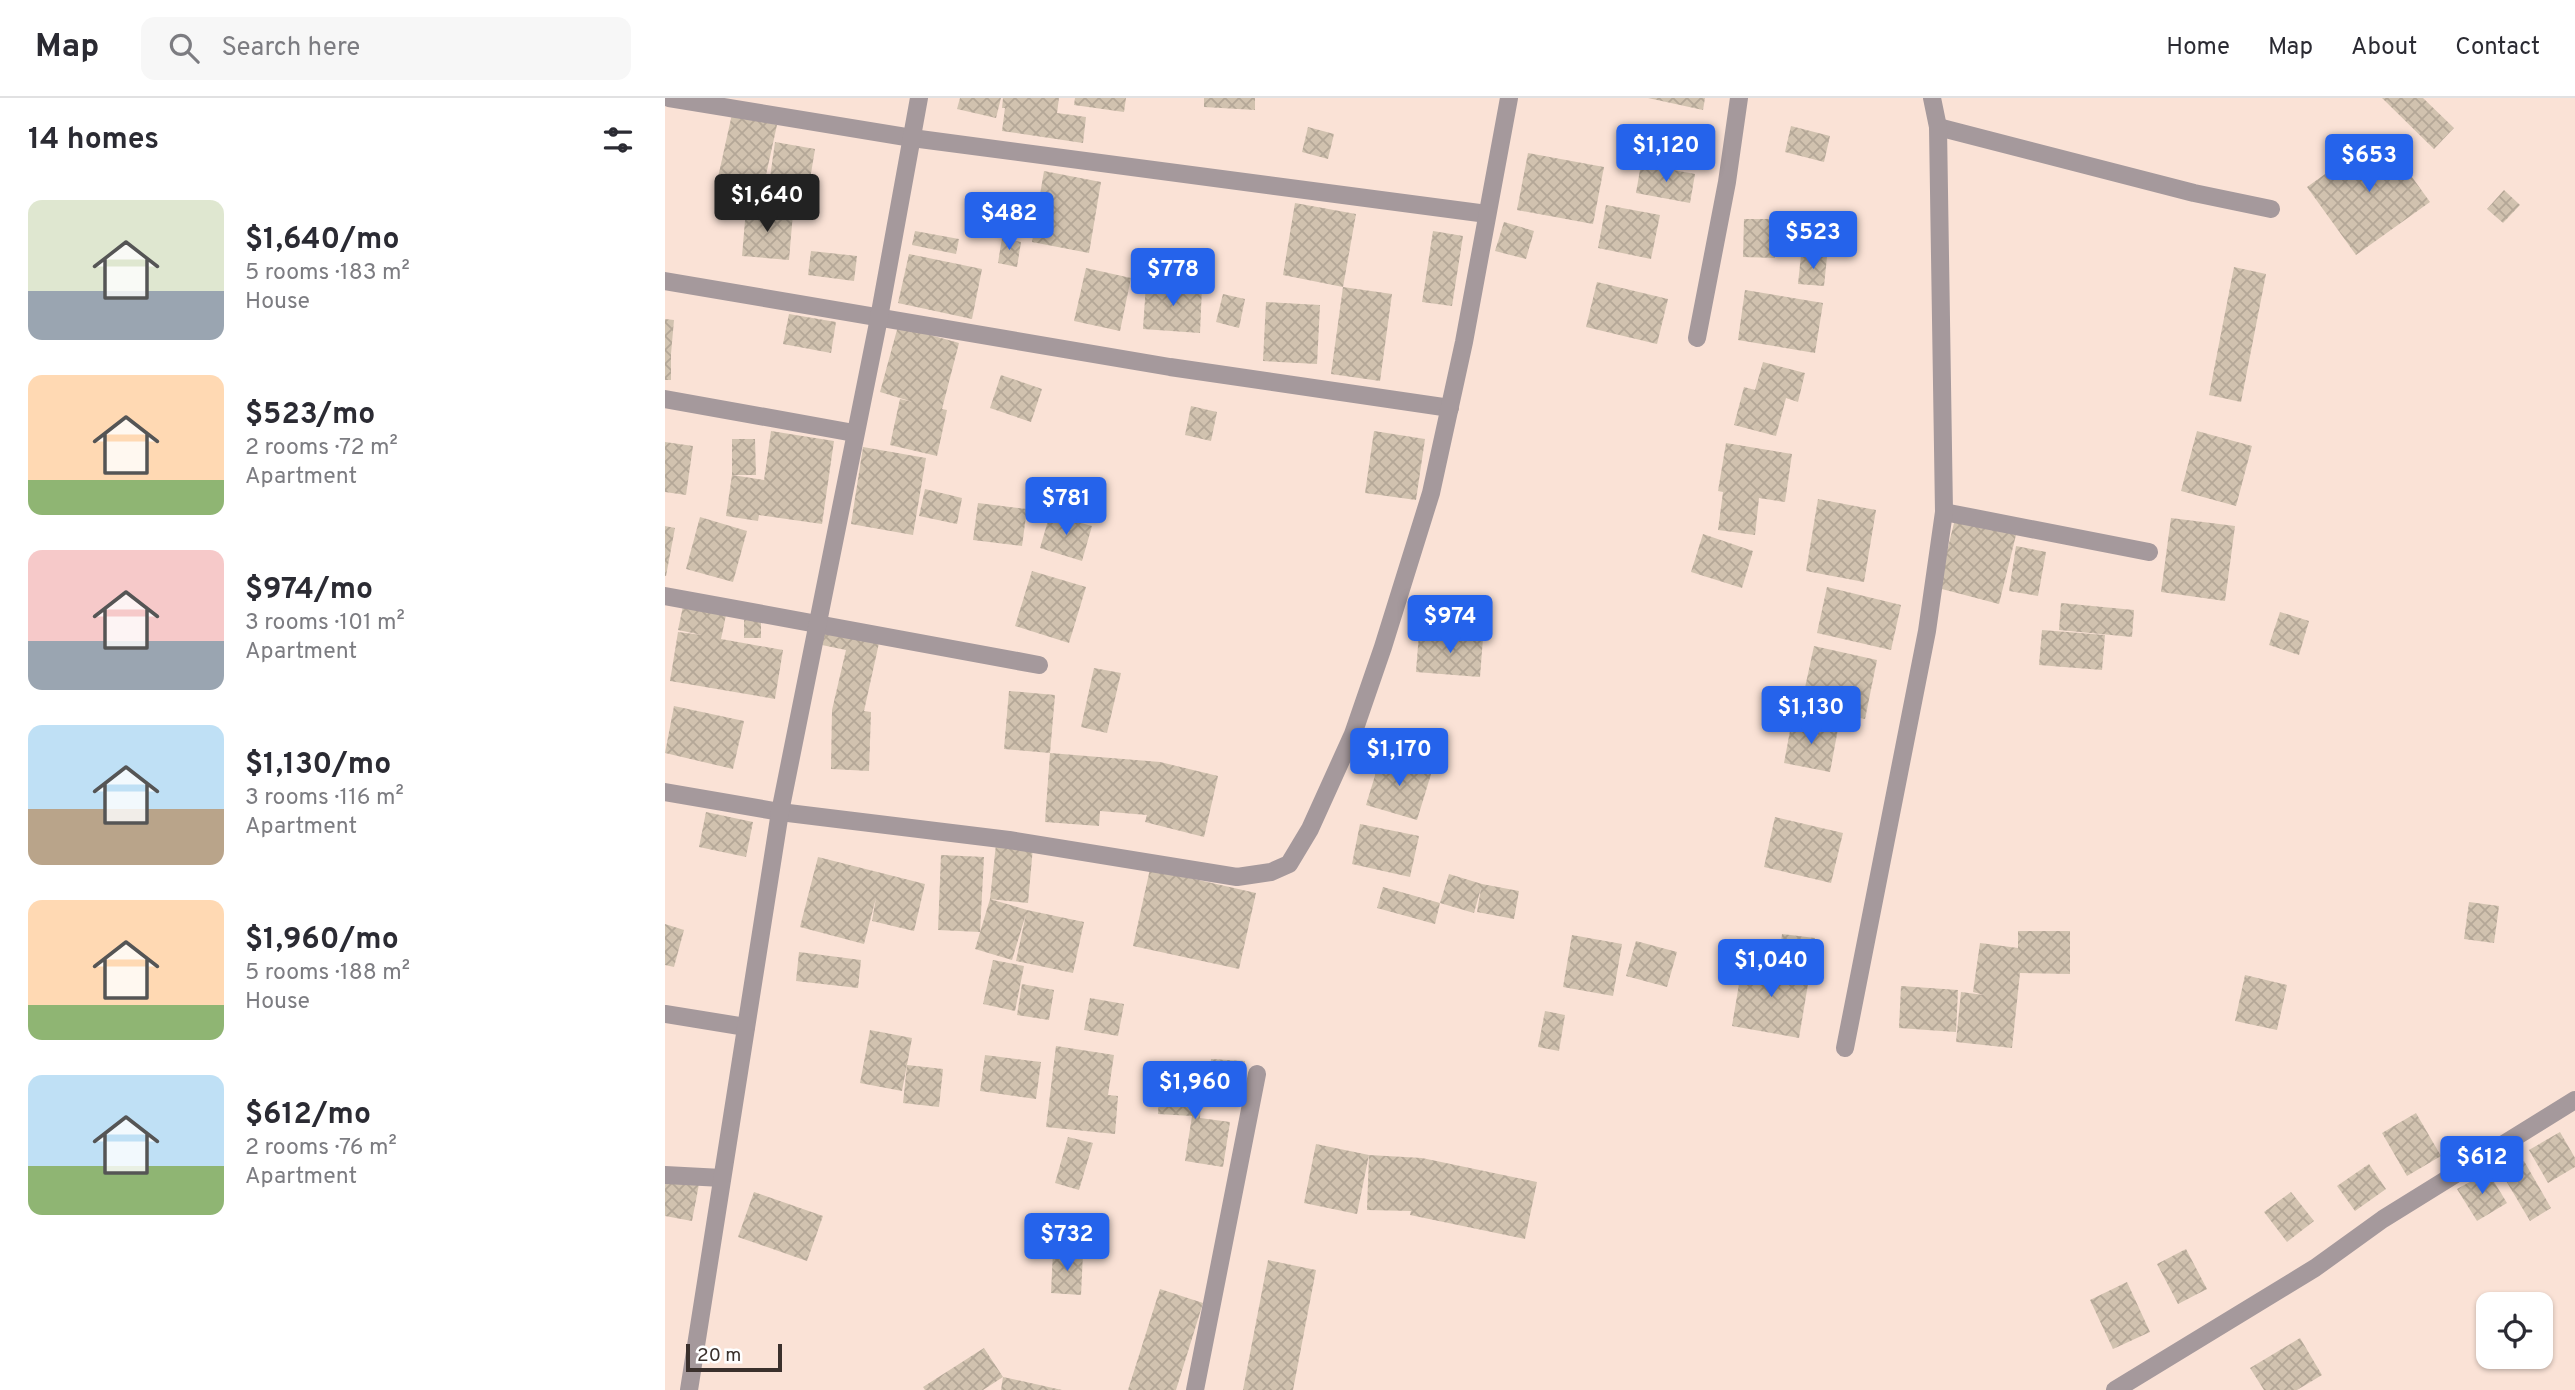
<!DOCTYPE html>
<meta charset="utf-8">
<style>
:root{--surface:#fff;--page:#f7f7f7;--text:#2b2b33;--muted:#7c7c81;--line:#e1e1e2;--accent:#2563eb}
body{margin:0;font-family:Overpass,sans-serif;background:var(--page);color:var(--text);height:100vh;display:flex;flex-direction:column;font-size:26px;white-space:nowrap}
*{box-sizing:border-box;margin:0}
p{font-size:23px;color:var(--muted)}
.icon{flex:none;width:38px;height:38px;fill:none;stroke:currentColor;stroke-width:2;stroke-linecap:round;stroke-linejoin:round}
.map{position:relative;flex:1;overflow:hidden}
.panel{display:flex;flex-direction:column;background:var(--surface);width:665px}
.panel>*{flex:none}
.controls{position:absolute;left:1811px;top:1194px;display:grid;gap:14px}
.controls a{display:grid;place-items:center;width:77px;height:77px;border-radius:14px;background:var(--surface);box-shadow:0 2px 5px #0004;font-size:35px}
.scale{position:absolute;left:21px;bottom:18px;width:96px;box-sizing:border-box;padding-left:7px;border:4px solid #3a302c;border-top:0;font-size:19px;line-height:24px;white-space:nowrap;color:#3a302c;-webkit-text-stroke:5px #fff;paint-order:stroke}
.price{position:absolute;translate:-50% -60px;padding:0 16px;border-radius:7px;background:var(--accent);color:#fff;font-size:23px;line-height:46px;filter:drop-shadow(0 2px 4px #0008)}
.price::after{content:'';position:absolute;left:50%;top:42px;width:21px;height:16px;margin-left:-10px;background:inherit;clip-path:polygon(0 0,100% 0,50% 100%)}
.price.active{background:#222;color:#fff}
ul{padding:0;list-style:none}
li{display:flex;align-items:center;gap:21px;height:175px;padding:0 28px}
li span{display:grid;place-items:center;flex:none;width:196px;height:140px;border-radius:14px;color:#555}
li>.icon{margin-inline-start:auto}
span .icon{width:84px;height:84px;fill:#fffc;stroke-width:1}
li b{font-size:30px}
h2{display:flex;justify-content:space-between;align-items:center;height:84px;padding:0 28px;font-size:30px}
header{display:flex;align-items:center;gap:42px;box-sizing:border-box;height:98px;padding:0 35px;background:var(--surface);border-bottom:2px solid var(--line)}
header strong{font-size:33px}
nav{display:flex;gap:38px;margin-inline-start:auto;font-size:24px}
.search{width:490px;height:63px;background:var(--page);display:flex;align-items:center;gap:18px;box-sizing:border-box;padding:0 24px;border-radius:14px;color:var(--muted);font-size:26px}
main{display:flex;flex:1;min-height:0}
.map>svg:first-child{display:block}
.building{fill:url(#building-cross-hatch)}
.lines{fill:none;stroke-linecap:round;stroke-linejoin:round}
.minor{stroke:#a5999c;stroke-width:18}
</style>
<header>
<strong>Map</strong>
<div class="search"><svg class="icon" aria-label="search" viewBox="0 0 24 24"><circle cx="10" cy="10" r="6"/><path d="M15 15l6 6"/></svg>Search here</div>
<nav><a>Home</a><a>Map</a><a>About</a><a>Contact</a></nav>
</header>
<main>
<section class="panel">
<h2>14 homes<svg class="icon" aria-label="filters" viewBox="0 0 24 24"><path d="M4 7h16M4 17h16"/><circle cx="9" cy="7" r="2"/><circle cx="15" cy="17" r="2"/></svg></h2>
<ul>
<li><span style="background:linear-gradient(#dfe7d0 65%,#9aa5b1 0)"><svg class="icon" aria-label="home" viewBox="0 0 24 24"><path d="M3 11l9-7 9 7M6 9v11h12V9"/></svg></span><div><b>$1,640/mo</b><p>5 rooms · 183 m²</p><p>House</p></div></li>
<li><span style="background:linear-gradient(#ffd9b3 75%,#8fb573 0)"><svg class="icon" aria-label="home" viewBox="0 0 24 24"><path d="M3 11l9-7 9 7M6 9v11h12V9"/></svg></span><div><b>$523/mo</b><p>2 rooms · 72 m²</p><p>Apartment</p></div></li>
<li><span style="background:linear-gradient(#f6c9c9 65%,#9aa5b1 0)"><svg class="icon" aria-label="home" viewBox="0 0 24 24"><path d="M3 11l9-7 9 7M6 9v11h12V9"/></svg></span><div><b>$974/mo</b><p>3 rooms · 101 m²</p><p>Apartment</p></div></li>
<li><span style="background:linear-gradient(#bfe0f5 60%,#b9a48a 0)"><svg class="icon" aria-label="home" viewBox="0 0 24 24"><path d="M3 11l9-7 9 7M6 9v11h12V9"/></svg></span><div><b>$1,130/mo</b><p>3 rooms · 116 m²</p><p>Apartment</p></div></li>
<li><span style="background:linear-gradient(#ffd9b3 75%,#8fb573 0)"><svg class="icon" aria-label="home" viewBox="0 0 24 24"><path d="M3 11l9-7 9 7M6 9v11h12V9"/></svg></span><div><b>$1,960/mo</b><p>5 rooms · 188 m²</p><p>House</p></div></li>
<li><span style="background:linear-gradient(#bfe0f5 65%,#8fb573 0)"><svg class="icon" aria-label="home" viewBox="0 0 24 24"><path d="M3 11l9-7 9 7M6 9v11h12V9"/></svg></span><div><b>$612/mo</b><p>2 rooms · 76 m²</p><p>Apartment</p></div></li>
</ul>
</section>
<div class="map">
<svg width="1910" height="1292" viewBox="0 0 1910 1292">
<defs>
<pattern id="building-cross-hatch" width="8" height="8" patternUnits="userSpaceOnUse" patternTransform="scale(1.75)"><rect width="8" height="8" fill="#d1c2af"/><path d="M0 0l8 8M0 8l8-8" fill="none" stroke="#b4a797"/></pattern>
</defs>
<rect width="100%" height="100%" fill="#fae2d6"/>
<g class="building">
<polygon points="295,0 336,0 331,20 292,11"/>
<polygon points="338,0 394,0 392,15 421,19 418,45 337,33 340,10 337,10"/>
<polygon points="410,0 461,0 459,14 409,7"/>
<polygon points="539,0 590,0 590,12 539,9"/>
<polygon points="983,0 1040,0 1038,12"/>
<polygon points="1717,0 1758,0 1789,30 1769,51"/>
<polygon points="67,16 112,27 95,104 50,93"/>
<polygon points="1126,28 1165,38 1159,64 1120,54"/>
<polygon points="643,29 669,36 663,61 637,54"/>
<polygon points="1716,36 1765,104 1691,157 1642,89"/>
<polygon points="110,44 150,51 142,100 103,94"/>
<polygon points="863,55 939,69 928,126 852,112"/>
<polygon points="976,66 1030,76 1025,105 971,95"/>
<polygon points="379,73 436,84 424,155 367,144"/>
<polygon points="1839,92 1855,107 1838,125 1822,111"/>
<polygon points="630,105 691,116 678,189 618,177"/>
<polygon points="941,107 995,117 986,161 933,150"/>
<polygon points="81,111 128,115 124,162 77,158"/>
<polygon points="1079,121 1110,121 1110,160 1078,159"/>
<polygon points="839,124 869,133 861,161 830,153"/>
<polygon points="250,133 294,141 291,156 247,147"/>
<polygon points="768,133 798,138 787,208 757,204"/>
<polygon points="337,140 356,144 352,169 333,165"/>
<polygon points="146,153 192,158 189,183 143,177"/>
<polygon points="244,156 317,171 307,221 233,205"/>
<polygon points="1136,157 1162,159 1159,188 1133,186"/>
<polygon points="1569,169 1601,176 1576,304 1544,297"/>
<polygon points="421,170 466,180 455,233 409,223"/>
<polygon points="932,184 1003,201 992,246 921,229"/>
<polygon points="481,186 537,189 535,235 478,231"/>
<polygon points="678,189 727,196 715,283 666,276"/>
<polygon points="1080,192 1158,205 1150,255 1073,242"/>
<polygon points="558,196 580,201 574,230 551,224"/>
<polygon points="601,204 655,207 652,266 598,263"/>
<polygon points="124,216 171,224 166,255 118,246"/>
<polygon points="0,221 9,222 6,256 6,282 0,282"/>
<polygon points="233,228 294,245 277,311 282,312 272,358 225,347 235,301 248,304 215,294"/>
<polygon points="1098,264 1140,275 1133,304 1121,300 1111,338 1069,327 1079,289 1090,292"/>
<polygon points="336,277 377,291 366,324 325,310"/>
<polygon points="526,308 552,314 546,343 520,337"/>
<polygon points="106,333 169,343 157,426 94,417 93,423 61,418 67,377 67,341 90,341 91,377 67,377 99,382"/>
<polygon points="709,333 760,341 751,402 700,395"/>
<polygon points="1532,333 1587,348 1571,408 1516,393"/>
<polygon points="0,344 28,348 21,397 0,394"/>
<polygon points="1061,345 1127,356 1120,404 1094,400 1090,437 1053,432 1058,394 1053,393"/>
<polygon points="198,349 261,360 248,437 186,426"/>
<polygon points="260,391 297,400 292,426 254,418"/>
<polygon points="1153,401 1211,412 1199,484 1141,473"/>
<polygon points="313,405 362,411 357,448 308,442"/>
<polygon points="385,416 427,428 417,463 375,450"/>
<polygon points="35,419 82,433 68,484 21,471"/>
<polygon points="1506,420 1570,428 1560,503 1496,494"/>
<polygon points="1290,421 1351,437 1334,506 1273,490"/>
<polygon points="0,428 10,430 1,478 0,478"/>
<polygon points="1038,436 1088,453 1077,490 1026,474"/>
<polygon points="1351,448 1381,454 1373,498 1344,493"/>
<polygon points="367,473 421,489 404,545 350,528"/>
<polygon points="1162,489 1236,507 1226,552 1152,535"/>
<polygon points="1396,505 1469,512 1467,539 1394,532"/>
<polygon points="18,508 61,517 56,541 118,552 110,601 5,583 13,534 37,537 13,532"/>
<polygon points="1615,514 1644,523 1634,557 1604,547"/>
<rect x="79" y="522" width="17" height="18"/>
<polygon points="155,531 214,545 199,613 206,614 204,673 166,671 167,612 181,552 152,546"/>
<polygon points="1377,532 1440,537 1437,572 1374,567"/>
<polygon points="754,535 818,540 815,579 751,574"/>
<polygon points="1149,548 1212,562 1200,621 1136,608"/>
<polygon points="429,570 456,575 442,635 416,629"/>
<polygon points="344,593 390,597 385,655 339,651"/>
<polygon points="9,608 79,623 68,671 0,655"/>
<polygon points="1127,622 1173,631 1165,674 1119,665"/>
<polygon points="385,655 495,664 553,678 539,739 480,724 482,717 435,713 434,728 380,724"/>
<polygon points="716,658 767,673 752,722 701,707"/>
<polygon points="41,714 88,724 81,759 34,749"/>
<polygon points="1110,719 1178,735 1166,785 1099,769"/>
<polygon points="695,726 754,738 745,779 687,766"/>
<polygon points="331,746 368,749 363,805 325,801 362,812 419,824 408,875 351,863 361,816 347,862 310,851 325,801"/>
<polygon points="276,757 319,759 315,834 273,832"/>
<polygon points="153,759 260,786 249,833 207,823 211,800 199,846 135,829"/>
<polygon points="485,771 591,795 574,871 468,848"/>
<polygon points="784,776 817,786 854,793 849,821 812,814 816,790 809,815 775,805"/>
<polygon points="718,789 775,805 770,826 712,810"/>
<polygon points="1804,804 1834,808 1829,845 1799,841"/>
<polygon points="0,826 19,832 9,869 0,867"/>
<polygon points="1353,833 1405,833 1405,876 1355,875 1347,950 1291,944 1296,894 1319,897 1308,894 1315,845 1353,850"/>
<polygon points="1117,836 1150,840 1147,864 1114,859"/>
<polygon points="907,837 957,846 948,898 898,889"/>
<polygon points="971,843 1012,854 1002,889 961,878"/>
<polygon points="134,854 196,862 193,890 131,883"/>
<polygon points="328,862 359,868 350,913 318,906"/>
<polygon points="1078,862 1145,874 1134,940 1067,928"/>
<polygon points="1580,877 1622,887 1612,932 1570,923"/>
<polygon points="357,886 389,892 384,922 352,917"/>
<polygon points="1236,888 1293,892 1291,934 1234,930"/>
<polygon points="425,900 459,906 453,938 419,932"/>
<polygon points="880,913 900,917 894,953 873,949"/>
<polygon points="205,932 247,940 237,993 195,985"/>
<polygon points="391,948 449,957 443,997 453,998 450,1036 381,1029"/>
<polygon points="320,957 376,964 371,1001 315,993"/>
<polygon points="546,961 580,963 578,999 544,997"/>
<polygon points="242,967 278,971 274,1009 238,1005"/>
<polygon points="495,980 537,983 535,1020 565,1024 558,1069 520,1063 527,1018 493,1016"/>
<polygon points="1751,1015 1776,1058 1742,1078 1717,1035"/>
<polygon points="1895,1034 1910,1060 1910,1069 1883,1085 1864,1052"/>
<polygon points="403,1039 428,1045 414,1092 390,1085"/>
<polygon points="651,1046 704,1057 692,1116 639,1105"/>
<polygon points="704,1057 757,1060 872,1084 860,1141 745,1117 746,1113 702,1112"/>
<polygon points="1859,1063 1886,1110 1865,1123 1837,1076"/>
<polygon points="1704,1066 1721,1091 1690,1113 1672,1088"/>
<polygon points="1823,1074 1842,1105 1812,1123 1792,1091"/>
<polygon points="0,1079 34,1086 27,1123 0,1118"/>
<polygon points="89,1094 158,1118 142,1163 73,1139"/>
<polygon points="1626,1094 1649,1123 1622,1144 1599,1114"/>
<polygon points="1521,1151 1542,1191 1513,1206 1492,1166"/>
<polygon points="388,1153 418,1155 416,1197 386,1195"/>
<polygon points="603,1162 651,1172 628,1292 578,1292"/>
<polygon points="1462,1184 1485,1234 1448,1251 1425,1202"/>
<polygon points="495,1191 538,1205 511,1292 463,1292"/>
<polygon points="1635,1240 1657,1277 1632,1292 1599,1292 1585,1270"/>
<polygon points="319,1250 338,1279 397,1292 336,1292 338,1279 318,1292 260,1292 258,1289"/>
</g>
<g class="lines">
<g class="minor">
<polyline points="4,0 247,40 822,116"/>
<polyline points="1273,29 1529,95 1606,111"/>
<polyline points="0,183 505,269 785,310"/>
<polyline points="1032,240 1062,84 1074,0"/>
<polyline points="0,301 189,335"/>
<polyline points="1279,414 1484,454"/>
<polyline points="0,498 374,567"/>
<polyline points="0,694 115,714 344,742 572,779 606,774 624,766 645,731 688,636 718,549 766,395 799,244 844,0"/>
<polyline points="0,916 81,929"/>
<polyline points="1180,950 1262,533 1279,414 1273,29 1267,0"/>
<polyline points="0,1077 57,1080"/>
<polyline points="24,1292 115,714 214,220 254,0"/>
<polyline points="530,1292 592,976"/>
<polyline points="1450,1292 1650,1170 1718,1121 1910,1002"/>
</g>
</g>
</svg>
<div class="controls">
<a><svg class="icon" aria-label="locate" viewBox="0 0 24 24"><circle cx="12" cy="12" r="6"/><path d="M12 2v4M12 18v4M2 12h4M18 12h4"/></svg></a>
</div>
<div class="scale">20 m</div>
<b class="price" style="left:1001px;top:86px">$1,120</b>
<b class="price" style="left:1704px;top:96px">$653</b>
<b class="price active" style="left:102px;top:136px">$1,640</b>
<b class="price" style="left:344px;top:154px">$482</b>
<b class="price" style="left:1148px;top:173px">$523</b>
<b class="price" style="left:508px;top:210px">$778</b>
<b class="price" style="left:401px;top:439px">$781</b>
<b class="price" style="left:785px;top:557px">$974</b>
<b class="price" style="left:1146px;top:648px">$1,130</b>
<b class="price" style="left:734px;top:690px">$1,170</b>
<b class="price" style="left:1106px;top:901px">$1,040</b>
<b class="price" style="left:530px;top:1023px">$1,960</b>
<b class="price" style="left:1817px;top:1098px">$612</b>
<b class="price" style="left:402px;top:1175px">$732</b>
</div>
</main>
